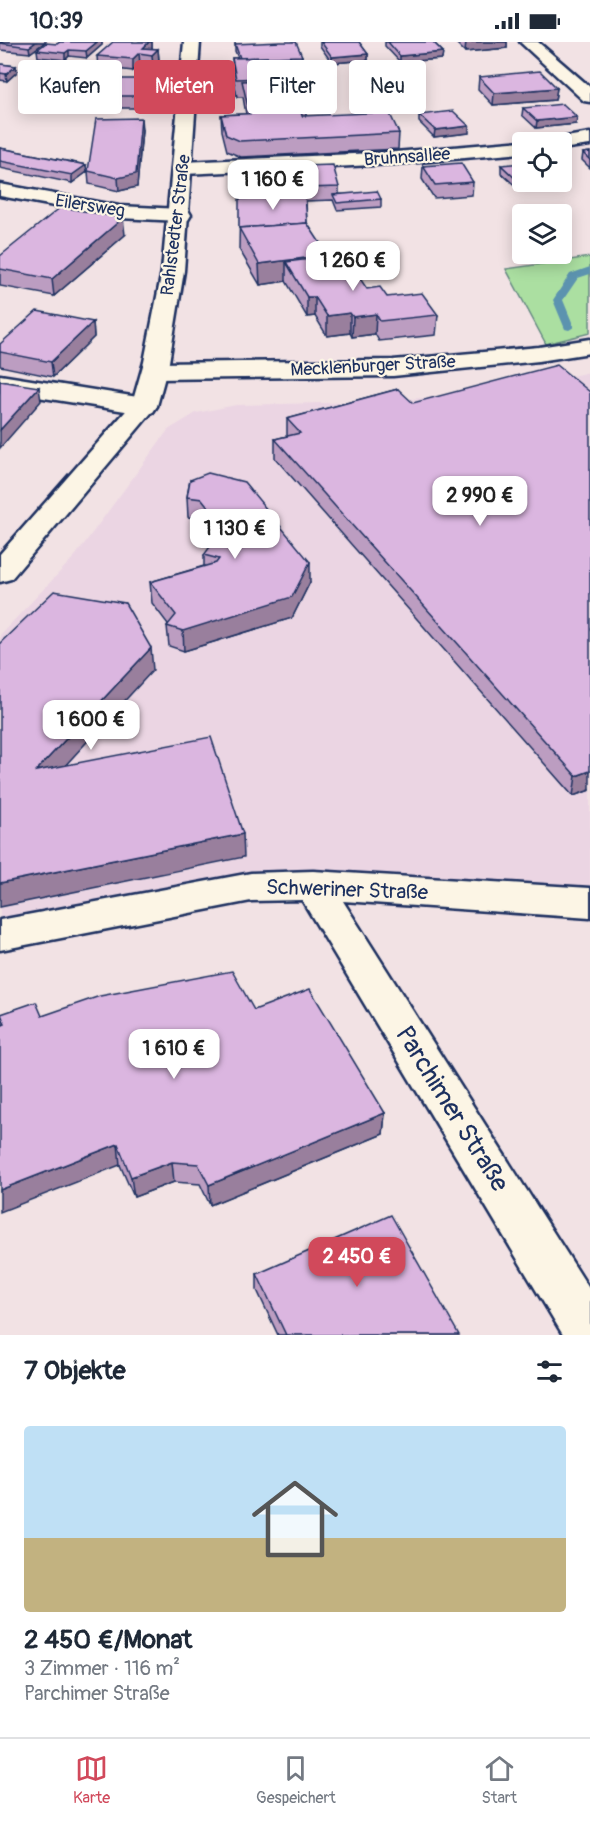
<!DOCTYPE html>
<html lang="de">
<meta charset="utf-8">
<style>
:root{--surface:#fff;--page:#f2f2f3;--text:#1f2937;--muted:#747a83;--line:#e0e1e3;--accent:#d1495b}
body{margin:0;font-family:Pangolin,sans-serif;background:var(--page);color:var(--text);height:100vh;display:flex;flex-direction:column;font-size:22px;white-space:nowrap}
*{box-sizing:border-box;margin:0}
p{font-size:20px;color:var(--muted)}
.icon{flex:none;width:33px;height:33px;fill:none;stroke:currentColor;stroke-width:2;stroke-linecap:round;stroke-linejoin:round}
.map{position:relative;height:1293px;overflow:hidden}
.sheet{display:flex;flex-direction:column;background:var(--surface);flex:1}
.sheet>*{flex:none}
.guide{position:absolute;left:18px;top:18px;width:555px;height:54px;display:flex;gap:12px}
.tools{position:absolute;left:512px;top:90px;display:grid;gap:12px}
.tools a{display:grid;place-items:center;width:60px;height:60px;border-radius:6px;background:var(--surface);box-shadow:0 3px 15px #0003;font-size:30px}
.price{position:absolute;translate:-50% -51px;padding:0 14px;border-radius:12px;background:#fff;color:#222;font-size:20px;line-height:39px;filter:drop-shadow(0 2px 3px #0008)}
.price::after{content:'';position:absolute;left:50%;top:36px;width:18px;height:14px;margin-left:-9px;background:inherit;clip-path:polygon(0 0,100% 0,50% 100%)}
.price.on{background:var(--accent);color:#fff}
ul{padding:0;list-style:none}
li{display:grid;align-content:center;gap:12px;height:318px;padding:0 24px}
li span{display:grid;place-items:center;height:186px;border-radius:6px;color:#555}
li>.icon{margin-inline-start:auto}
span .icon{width:108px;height:108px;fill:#fffc;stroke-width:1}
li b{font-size:26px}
h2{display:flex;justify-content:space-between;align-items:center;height:72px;padding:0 24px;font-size:26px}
.tag{padding:0 21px;border-radius:6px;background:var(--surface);box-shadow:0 3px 15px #0003;font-size:21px;line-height:54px}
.tag.on{background:var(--accent);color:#fff}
.status{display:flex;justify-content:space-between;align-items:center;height:42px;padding:0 30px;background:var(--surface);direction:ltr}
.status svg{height:16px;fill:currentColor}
.menu{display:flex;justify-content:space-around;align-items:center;height:84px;border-top:2px solid var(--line);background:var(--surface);font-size:16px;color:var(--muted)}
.menu a{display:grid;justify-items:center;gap:3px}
.menu .on{color:var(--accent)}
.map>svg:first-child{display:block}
.built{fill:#ebd5e3}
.green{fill:#abdfa1;stroke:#638780;stroke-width:1.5}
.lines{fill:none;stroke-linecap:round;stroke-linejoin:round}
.stream{fill:#5c93af;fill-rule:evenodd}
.street-casing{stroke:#1b2f5e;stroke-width:5}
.secondary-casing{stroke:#1b2f5e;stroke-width:5}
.street{fill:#fcf5e5;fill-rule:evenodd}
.secondary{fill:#fcf5e5;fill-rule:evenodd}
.wall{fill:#bc9dc1;stroke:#1b2f5e;stroke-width:1.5}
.shaded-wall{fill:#997f9d;stroke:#1b2f5e;stroke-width:1.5}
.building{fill:#dbb6e0;stroke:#1b2f5e;stroke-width:1.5}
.labels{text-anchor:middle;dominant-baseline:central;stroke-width:4.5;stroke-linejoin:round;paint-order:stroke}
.far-street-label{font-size:18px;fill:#1b2f5e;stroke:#fcf5e5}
.street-label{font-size:21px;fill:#1b2f5e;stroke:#fcf5e5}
.near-street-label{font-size:26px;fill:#1b2f5e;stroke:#fcf5e5}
</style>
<div class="status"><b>10:39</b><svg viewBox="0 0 49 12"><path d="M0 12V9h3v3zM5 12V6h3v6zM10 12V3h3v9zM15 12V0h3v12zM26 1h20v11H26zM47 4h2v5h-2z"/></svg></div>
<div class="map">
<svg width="590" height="1293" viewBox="0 0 590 1293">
<rect width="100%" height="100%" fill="#f2e2e4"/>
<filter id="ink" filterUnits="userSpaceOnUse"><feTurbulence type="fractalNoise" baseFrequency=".0167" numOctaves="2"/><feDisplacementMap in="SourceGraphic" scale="12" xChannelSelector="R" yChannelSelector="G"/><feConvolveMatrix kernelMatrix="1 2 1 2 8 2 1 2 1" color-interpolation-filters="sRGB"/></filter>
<g filter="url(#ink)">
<polygon class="built" points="590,330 590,872 282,848 0,904 0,593 76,513 168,388 196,371 236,363 367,360 450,354 477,344 562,336"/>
<polygon class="green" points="590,215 590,291 546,302 506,227"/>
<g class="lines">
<polygon class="stream" points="590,225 590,232 578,236 563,258 574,285 569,288 565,287 553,258 570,232"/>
<g class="street-casing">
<g id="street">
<polygon points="520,0 538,0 590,45 590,60 584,59"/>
<polygon points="590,91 590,103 561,107 561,100 552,100 554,97"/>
<polygon points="522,99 528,100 522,100 522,111 395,122 184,132 177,130 174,126 177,122 184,120 395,110"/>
<polygon points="0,142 119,164 180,167 188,168 191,173 188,178 180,179 119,176 0,154"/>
<polygon points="590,297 590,311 539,319 393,334 156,337 147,334 143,329 147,324 156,321 393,318 539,305"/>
<polygon points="0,333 144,356 153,358 157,364 153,370 144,372 0,349"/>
<polygon points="313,829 590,846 590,876 343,859 590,1248 590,1293 563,1293 302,858 251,859 0,908 0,878 251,831"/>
</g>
</g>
<g class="secondary-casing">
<polygon id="secondary" points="184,0 200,0 184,229 169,320 157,364 11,537 0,540 0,512 132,362 144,320 162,229"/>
</g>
<use href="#street" class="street"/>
<use href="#secondary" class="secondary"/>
</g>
<g class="wall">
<polygon points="0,0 45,0 30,11 0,8"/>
<polygon points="60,0 102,0 102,3 87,16 69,14 65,18 38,15 37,8 57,2"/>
<polygon points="152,0 152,7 158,7 159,19 153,24 140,23 133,29 98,25 97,14"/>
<polygon points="320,0 359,0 368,12 368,18 332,21 320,4"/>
<polygon points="385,0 433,0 443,10 442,17 400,20 385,4"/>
<polygon points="455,0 507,0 507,6 465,10"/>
<polygon points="235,2 302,14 302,21 283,22 287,38 306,63 306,74 399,91 398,107 241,115 227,109 222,89 221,73 246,72 243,55 237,55 233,34 232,16 238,16 235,9"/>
<polygon points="0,22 16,24 17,30 7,39 0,38"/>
<polygon points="479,35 557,46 555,58 493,63 478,47"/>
<polygon points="142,49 139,66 73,66 72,54"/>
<polygon points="523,66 576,82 536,86 522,73"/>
<polygon points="419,73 469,91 434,95 419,80"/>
<polygon points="142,88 137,145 119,149 89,142 88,129"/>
<polygon points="0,106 86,123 87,130 72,141 0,126"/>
<polygon points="590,110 590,126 582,118 583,111"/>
<polygon points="501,123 522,140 556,140 556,144 520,148 501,131"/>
<polygon points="423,124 473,140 472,153 434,156 422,137"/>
<polygon points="237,126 339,145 339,152 381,157 381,165 337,168 333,158 306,159 307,181 328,215 367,247 387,255 438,273 436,293 379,299 375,292 352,295 350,291 327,294 315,274 307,275 286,239 260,243 239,207 240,157 237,139"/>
<polygon points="125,193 54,254 0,244 0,214"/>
<polygon points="93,280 94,295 53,335 0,324 0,302"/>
<polygon points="398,347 590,748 573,754 275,416 275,397 287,394 287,377"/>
<polygon points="190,438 310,540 292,576 184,609 169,604 167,584 168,582 152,561 150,540 204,524 204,513 225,505 203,477 188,475 187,455"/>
<polygon points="254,968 385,1071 383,1092 210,1163 200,1142 174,1140 134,1155 120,1123 3,983 1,972 42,974"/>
<polygon points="257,1232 459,1293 278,1293 257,1248"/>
</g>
<g class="shaded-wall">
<polygon points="36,0 45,0 30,11 29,5"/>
<polygon points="97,0 102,0 102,3 87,16 86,9"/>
<polygon points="149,0 152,0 152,9 143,6"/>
<polygon points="466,0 507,0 507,6 465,10"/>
<polygon points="158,7 159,19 153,24 152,13"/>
<polygon points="69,8 69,14 65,18 65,11"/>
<polygon points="443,10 442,17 400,20 400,14"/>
<polygon points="139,11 140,23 133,29 133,17"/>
<polygon points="368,12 368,18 332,21 332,15"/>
<polygon points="16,24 17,30 7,39 6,32"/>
<polygon points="142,37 142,49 139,66 138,54"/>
<polygon points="557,46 555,58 493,63 494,51"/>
<polygon points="577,75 576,82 536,86 537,79"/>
<polygon points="141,76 142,88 137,145 119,149 118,136"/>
<polygon points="469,84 469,91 434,95 435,88"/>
<polygon points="86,123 87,130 72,141 72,133"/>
<polygon points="531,140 556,140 556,144 520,148 520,141"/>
<polygon points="123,176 125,193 54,254 52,237"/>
<polygon points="328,213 328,234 286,220 286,239 260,243 259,222"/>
<polygon points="307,255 315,255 315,274 307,275"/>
<polygon points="350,271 350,291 327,294 327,274"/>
<polygon points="376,272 375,292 352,295 353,275"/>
<polygon points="93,280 94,295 53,335 51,320"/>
<polygon points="39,345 41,359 0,406 0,388"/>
<polygon points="310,520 310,540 292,576 184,609 183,589"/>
<polygon points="151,606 153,628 39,752 36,729"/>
<polygon points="590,729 590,748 573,754 576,734"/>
<polygon points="243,792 244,815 0,865 0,841"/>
<polygon points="385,1071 383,1092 210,1163 209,1143"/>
<polygon points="118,1102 120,1123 0,1170 0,1148"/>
<polygon points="172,1120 174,1140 134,1155 131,1135"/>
</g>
<g class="building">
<polygon points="0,0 36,0 29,5 0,1"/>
<polygon points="60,0 97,0 86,9 69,8 65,11 37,8 46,1 57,2"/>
<polygon points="113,0 149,0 143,6 158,7 152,13 139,11 133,17 97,14"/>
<polygon points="281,0 296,0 302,14 240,16 235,2"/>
<polygon points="321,0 359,0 368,12 332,15"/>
<polygon points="388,0 433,0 443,10 400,14"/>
<polygon points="281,15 287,35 236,37 232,16"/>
<polygon points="0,22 16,24 6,32 0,31"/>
<polygon points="540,29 557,46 494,51 479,35"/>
<polygon points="77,37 142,37 138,54 72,54"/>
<polygon points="298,37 306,63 248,65 242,39"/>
<polygon points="563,62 577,75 537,79 523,66"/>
<polygon points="301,69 302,74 389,70 399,91 240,99 226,93 221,73"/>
<polygon points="453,69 469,84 435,88 419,73"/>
<polygon points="141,76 136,132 118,136 88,129 96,77"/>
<polygon points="0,106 86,123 72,133 0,119"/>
<polygon points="590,110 590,118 583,111"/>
<polygon points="461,121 473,140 435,143 423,124"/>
<polygon points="522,121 522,140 531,140 520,141 501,123"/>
<polygon points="333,123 339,145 240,148 237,126"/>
<polygon points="377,149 381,157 337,161 333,153"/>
<polygon points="305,152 307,181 239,186 239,157"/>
<polygon points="61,165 123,176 52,237 0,227 0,214"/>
<polygon points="307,181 328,213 259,222 239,186"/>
<polygon points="344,213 367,247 380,245 387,255 422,251 438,273 380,279 376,272 353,275 350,271 327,274 315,255 307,255 286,220"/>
<polygon points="37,269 93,280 51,320 0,310 0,302"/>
<polygon points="557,323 590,350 590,729 576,734 275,397 300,391 287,377 398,347 413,361"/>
<polygon points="0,339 39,345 0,388"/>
<polygon points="208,431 244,440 310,520 292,555 183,589 167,584 176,573 150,540 216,521 219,517 204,513 212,502 227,505 233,496 202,457 187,455 190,438"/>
<polygon points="54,549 125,561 151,606 36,729 211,695 243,792 0,841 0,601"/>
<polygon points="232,929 254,968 310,947 385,1071 209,1143 198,1122 172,1120 131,1135 118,1102 0,1148 0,984 5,982 1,972 36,960 42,974 100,954"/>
<polygon points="391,1173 459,1293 286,1293 257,1232"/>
</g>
</g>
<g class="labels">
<g class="far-street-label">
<text transform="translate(407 115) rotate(-4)">Bruhnsallee</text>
<text transform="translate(90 164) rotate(9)">Eilersweg</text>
<text transform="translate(176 183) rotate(-83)">Rahlstedter Straße</text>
<text transform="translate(373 324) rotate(-3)">Mecklenburger Straße</text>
</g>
<g class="street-label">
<text transform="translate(347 848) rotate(2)">Schweriner Straße</text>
</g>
<g class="near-street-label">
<text transform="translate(452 1067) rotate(58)">Parchimer Straße</text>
</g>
</g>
</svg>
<div class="tools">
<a><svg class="icon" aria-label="locate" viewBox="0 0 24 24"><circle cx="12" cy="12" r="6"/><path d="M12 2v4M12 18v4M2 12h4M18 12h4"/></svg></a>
<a><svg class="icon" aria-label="layers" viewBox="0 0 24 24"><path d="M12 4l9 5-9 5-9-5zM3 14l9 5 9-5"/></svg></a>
</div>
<b class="price" style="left:273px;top:169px">1 160 €</b>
<b class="price" style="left:353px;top:250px">1 260 €</b>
<b class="price" style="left:480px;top:485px">2 990 €</b>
<b class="price" style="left:235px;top:518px">1 130 €</b>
<b class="price" style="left:91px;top:709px">1 600 €</b>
<b class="price" style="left:174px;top:1038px">1 610 €</b>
<b class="price on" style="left:357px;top:1246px">2 450 €</b>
<div class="guide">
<a class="tag">Kaufen</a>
<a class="tag on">Mieten</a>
<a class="tag">Filter</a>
<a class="tag">Neu</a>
</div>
</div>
<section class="sheet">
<h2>7 Objekte<svg class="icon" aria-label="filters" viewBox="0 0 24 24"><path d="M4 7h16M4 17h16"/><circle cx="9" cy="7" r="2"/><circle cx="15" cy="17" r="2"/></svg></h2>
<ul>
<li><span style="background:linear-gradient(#bfe0f5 60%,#c2b280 0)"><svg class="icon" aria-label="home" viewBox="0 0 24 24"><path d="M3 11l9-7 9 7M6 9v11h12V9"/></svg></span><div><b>2 450 €/Monat</b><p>3 Zimmer · 116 m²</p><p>Parchimer Straße</p></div></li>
</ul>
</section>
<nav class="menu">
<a class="on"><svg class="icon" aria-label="map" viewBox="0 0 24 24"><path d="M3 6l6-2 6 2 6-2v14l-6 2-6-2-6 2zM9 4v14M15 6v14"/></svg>Karte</a>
<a><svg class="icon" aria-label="saved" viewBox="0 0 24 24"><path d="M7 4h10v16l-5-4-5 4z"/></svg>Gespeichert</a>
<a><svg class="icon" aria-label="home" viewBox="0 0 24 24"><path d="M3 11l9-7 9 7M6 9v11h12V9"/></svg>Start</a>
</nav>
